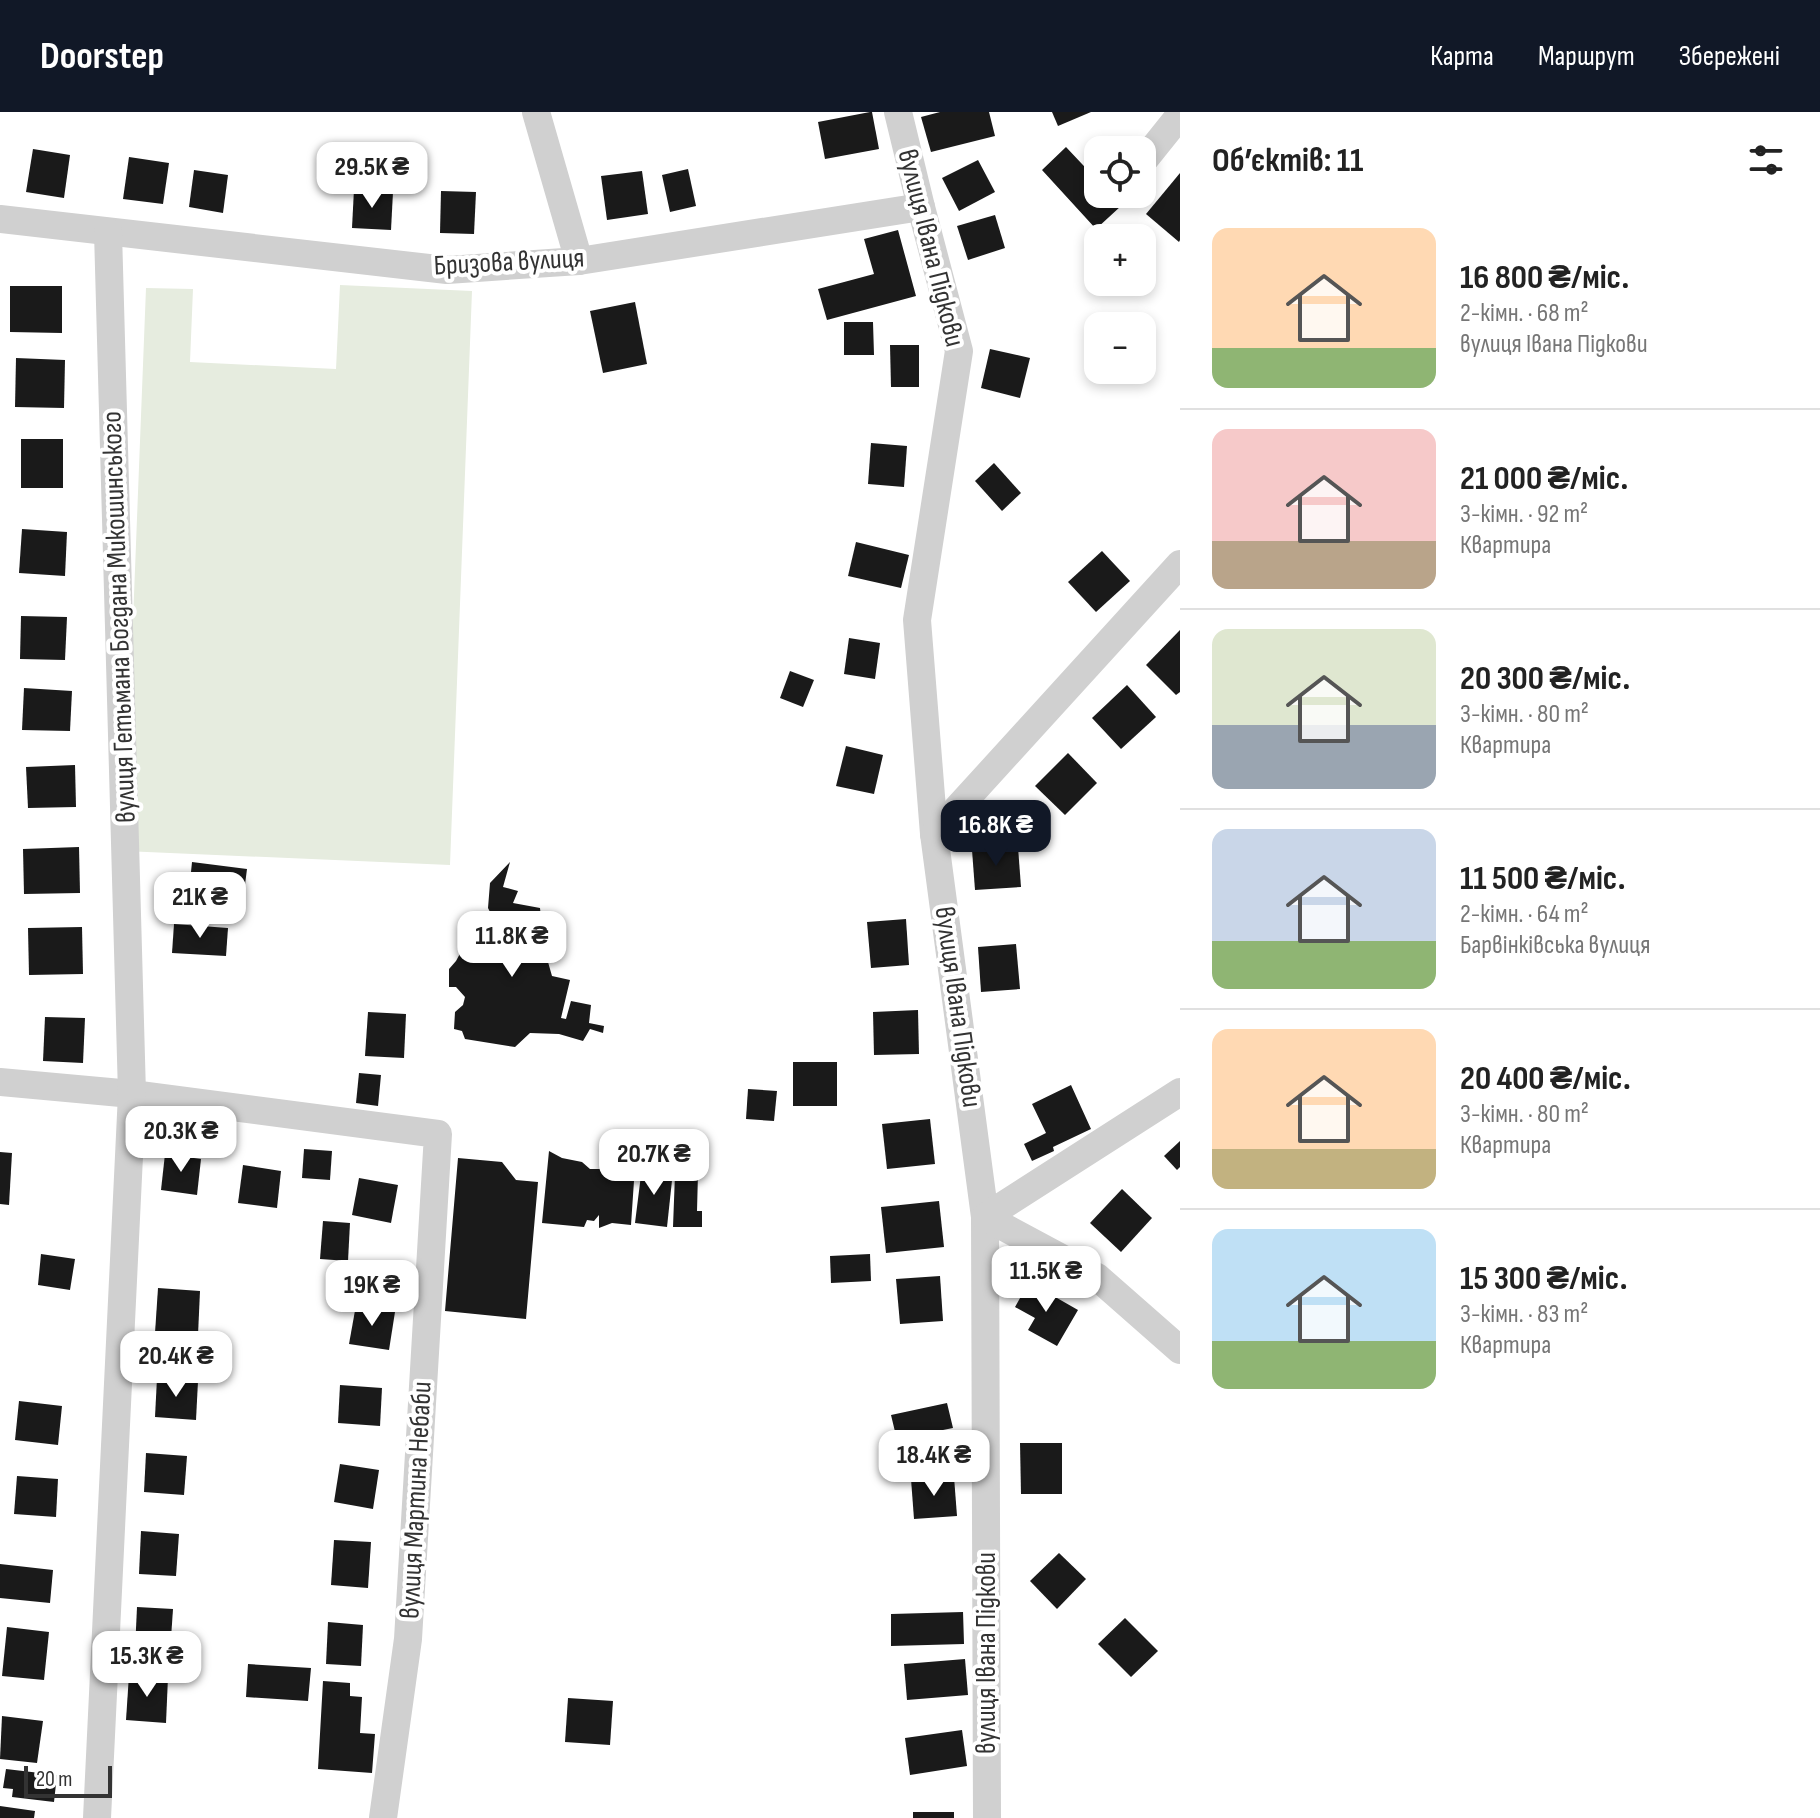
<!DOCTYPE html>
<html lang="uk">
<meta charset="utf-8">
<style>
:root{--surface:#fff;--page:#f2f2f2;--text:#222;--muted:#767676;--line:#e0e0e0;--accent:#111827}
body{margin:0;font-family:"Sofia Sans Condensed",sans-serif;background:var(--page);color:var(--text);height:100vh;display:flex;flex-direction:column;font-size:30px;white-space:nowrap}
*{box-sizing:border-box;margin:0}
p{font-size:26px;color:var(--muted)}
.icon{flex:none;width:44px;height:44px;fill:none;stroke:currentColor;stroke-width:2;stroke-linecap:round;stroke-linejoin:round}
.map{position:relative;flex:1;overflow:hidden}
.sheet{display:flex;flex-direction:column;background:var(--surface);width:640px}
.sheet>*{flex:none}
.tools{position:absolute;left:1084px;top:24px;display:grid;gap:16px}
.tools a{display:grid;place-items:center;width:72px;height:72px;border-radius:16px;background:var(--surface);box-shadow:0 4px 12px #0003;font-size:40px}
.scale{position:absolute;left:24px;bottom:20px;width:88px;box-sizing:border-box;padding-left:8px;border:4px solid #333;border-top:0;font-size:22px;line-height:28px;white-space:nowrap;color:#333;-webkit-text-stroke:6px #fff;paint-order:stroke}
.price{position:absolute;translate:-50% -68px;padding:0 18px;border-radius:16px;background:#fff;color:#222;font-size:26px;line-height:52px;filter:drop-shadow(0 2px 4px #0008)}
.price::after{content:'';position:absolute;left:50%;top:48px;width:24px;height:18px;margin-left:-12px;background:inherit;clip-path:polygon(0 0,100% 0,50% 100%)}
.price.current{background:var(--accent);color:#fff}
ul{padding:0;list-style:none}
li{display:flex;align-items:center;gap:24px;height:200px;padding:0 32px}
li+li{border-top:2px solid var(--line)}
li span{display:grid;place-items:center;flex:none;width:224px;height:160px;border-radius:16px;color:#555}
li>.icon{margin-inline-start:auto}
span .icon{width:96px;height:96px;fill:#fffc;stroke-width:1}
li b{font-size:34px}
h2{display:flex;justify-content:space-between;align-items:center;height:96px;padding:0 32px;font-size:34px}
header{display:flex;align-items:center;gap:48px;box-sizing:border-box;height:112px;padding:0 40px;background:var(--accent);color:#fff}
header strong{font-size:38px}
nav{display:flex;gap:44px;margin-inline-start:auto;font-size:28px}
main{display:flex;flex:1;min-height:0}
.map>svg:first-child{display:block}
.green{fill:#e6ecdf}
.building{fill:#1a1a1a}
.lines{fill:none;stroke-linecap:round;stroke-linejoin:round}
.street{stroke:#d0d0d0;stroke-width:28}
.labels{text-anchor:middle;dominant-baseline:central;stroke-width:8;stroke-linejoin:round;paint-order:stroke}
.street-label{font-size:28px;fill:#333;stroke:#fff}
</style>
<header>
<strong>Doorstep</strong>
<nav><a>Карта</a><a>Маршрут</a><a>Збережені</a></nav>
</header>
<main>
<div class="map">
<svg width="1180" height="1706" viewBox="0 0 1180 1706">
<rect width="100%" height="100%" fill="#fff"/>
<polygon class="green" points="340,173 472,179 450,753 124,739 146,176 193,177 190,250 336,257"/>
<g class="building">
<polygon points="870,0 872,0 879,37 825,47 818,10"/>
<polygon points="940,0 989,0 995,24 931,40 921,5"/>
<polygon points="1052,0 1091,0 1058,14"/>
<polygon points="1066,35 1098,69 1098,82 1110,82 1121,94 1096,117 1042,58"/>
<polygon points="33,37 70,43 64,86 26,80"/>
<polygon points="129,45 169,51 163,92 123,87"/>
<polygon points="978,48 995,80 959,99 942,66"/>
<polygon points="688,57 696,94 670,100 662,63"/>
<polygon points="194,58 228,63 223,101 189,95"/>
<polygon points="642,59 648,102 607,108 601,64"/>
<polygon points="1180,61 1180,128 1179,130 1146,102"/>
<polygon points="354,77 393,80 391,118 352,116"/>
<polygon points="441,79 476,80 474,122 440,121"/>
<polygon points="995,103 1005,136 968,148 957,114"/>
<polygon points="898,118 916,184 827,208 818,177 874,162 864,127"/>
<polygon points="10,174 62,174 62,221 10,220"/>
<polygon points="635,190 647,252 603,261 590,199"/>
<polygon points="844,210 873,210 874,243 844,243"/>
<polygon points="890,233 919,233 919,275 891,275"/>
<polygon points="990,237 1030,246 1020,286 981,276"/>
<polygon points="16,246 65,248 64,296 15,295"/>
<rect x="21" y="327" width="42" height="49"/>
<polygon points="871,331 907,334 904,375 868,372"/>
<polygon points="994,351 1021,381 1002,399 975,369"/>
<polygon points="22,417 67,420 65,464 19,461"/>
<polygon points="856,430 909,443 901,476 848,464"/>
<polygon points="1102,439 1130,469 1096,500 1068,470"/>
<polygon points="21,504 67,505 65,548 20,547"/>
<polygon points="1180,518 1180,580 1176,583 1146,553"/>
<polygon points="849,526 880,531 875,567 844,562"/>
<polygon points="790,559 814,568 803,595 780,586"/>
<polygon points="1127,573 1156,605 1121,637 1092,606"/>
<polygon points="24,576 72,579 70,619 22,618"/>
<polygon points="846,634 883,643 874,682 836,674"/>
<polygon points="1068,641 1097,671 1065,703 1035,674"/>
<polygon points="75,653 76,695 28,696 26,655"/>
<polygon points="79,735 80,781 24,782 23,737"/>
<polygon points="1018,735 1021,775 975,778 972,738"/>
<polygon points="192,750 247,757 242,796 233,795 232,802 215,800 216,793 188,790"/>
<polygon points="510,750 503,775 518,779 513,791 540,796 542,814 538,816 528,846 548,850 552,864 570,868 561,906 566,907 571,889 591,893 589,911 604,914 603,921 590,917 583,929 559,922 530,921 515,935 465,927 462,919 454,917 455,900 463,893 465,885 456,875 449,875 449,857 456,849 463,836 470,838 473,817 490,800 488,796 490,771"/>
<polygon points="906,807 909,853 871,856 867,810"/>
<polygon points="174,812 228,816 226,844 172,841"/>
<polygon points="82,815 83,862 29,863 28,816"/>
<polygon points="1016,832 1020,877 981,880 978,835"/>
<polygon points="918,898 919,942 874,943 873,900"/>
<polygon points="368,900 406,902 404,946 365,944"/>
<polygon points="45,905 85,906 83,951 43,949"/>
<rect x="793" y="950" width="44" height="44"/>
<polygon points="359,961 381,963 378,994 356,991"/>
<polygon points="1071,973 1091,1017 1053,1035 1054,1039 1032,1049 1024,1032 1046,1021 1032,992"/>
<polygon points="748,977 777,979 774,1009 746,1007"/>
<polygon points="930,1007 935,1052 887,1057 882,1012"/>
<polygon points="1180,1029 1180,1055 1177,1058 1164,1044"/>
<polygon points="304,1037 332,1039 330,1068 302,1066"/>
<polygon points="549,1039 562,1046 582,1050 590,1057 618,1057 620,1052 635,1054 631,1113 612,1111 599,1116 599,1103 594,1109 587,1108 584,1115 542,1111"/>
<polygon points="0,1040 12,1041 9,1093 0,1092"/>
<polygon points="165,1042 201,1047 197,1083 161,1078"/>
<polygon points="458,1046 502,1050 516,1068 538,1070 526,1207 445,1199"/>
<polygon points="243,1053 281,1059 277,1096 238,1091"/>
<polygon points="642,1055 673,1059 667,1115 635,1111"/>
<polygon points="691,1061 698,1061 697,1099 702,1099 702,1115 673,1115 675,1062 684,1062 688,1068 691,1068"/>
<polygon points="359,1066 398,1073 391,1111 352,1103"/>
<polygon points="1122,1077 1152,1106 1121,1140 1090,1111"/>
<polygon points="939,1089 944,1135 886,1141 881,1095"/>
<polygon points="323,1109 350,1111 348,1149 320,1147"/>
<polygon points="41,1142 75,1147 70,1178 38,1173"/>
<polygon points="870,1142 871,1169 831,1171 830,1144"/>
<polygon points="940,1164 943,1209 900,1212 896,1167"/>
<polygon points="1029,1170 1078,1198 1057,1234 1028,1218 1035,1206 1015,1195"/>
<polygon points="158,1176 200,1179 198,1223 155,1221"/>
<polygon points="356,1193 395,1200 389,1238 349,1232"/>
<polygon points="157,1266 198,1269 196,1308 155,1305"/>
<polygon points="340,1273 382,1276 380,1314 338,1311"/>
<polygon points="19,1289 62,1294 58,1333 15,1328"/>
<polygon points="947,1291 953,1316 928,1321 931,1335 907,1340 904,1326 897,1328 891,1303"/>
<polygon points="1020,1331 1062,1331 1062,1382 1021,1382"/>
<polygon points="146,1341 187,1344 184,1383 144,1380"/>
<polygon points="340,1352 379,1358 373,1397 334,1390"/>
<polygon points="17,1364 58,1367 56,1405 14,1402"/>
<polygon points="954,1365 957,1404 914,1407 911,1367"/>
<polygon points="141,1419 179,1422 176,1464 139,1462"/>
<polygon points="334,1428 371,1430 368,1476 331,1473"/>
<polygon points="1059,1441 1086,1467 1057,1497 1030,1469"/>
<polygon points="0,1452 53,1458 50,1491 0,1486"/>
<polygon points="137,1495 173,1497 170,1541 135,1538"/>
<polygon points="963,1500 964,1532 891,1534 891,1502"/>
<polygon points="1125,1506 1158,1539 1131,1565 1098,1532"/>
<polygon points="328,1510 363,1513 361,1554 326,1552"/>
<polygon points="7,1515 49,1520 44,1568 2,1564"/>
<polygon points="965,1547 968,1583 907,1588 904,1552"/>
<polygon points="248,1552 311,1556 308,1589 246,1585"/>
<polygon points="129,1563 168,1565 166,1611 126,1608"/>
<polygon points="323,1569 350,1571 350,1584 362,1585 360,1621 375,1622 372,1661 318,1657"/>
<polygon points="568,1586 613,1589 610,1633 565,1630"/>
<polygon points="2,1604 43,1609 37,1651 0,1647"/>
<polygon points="962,1618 967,1654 910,1663 905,1626"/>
<polygon points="6,1657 57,1663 54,1690 12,1685 13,1677 3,1676"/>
<polygon points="0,1694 35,1699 34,1706 0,1706"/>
<rect x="913" y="1700" width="41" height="6"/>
</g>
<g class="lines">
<g class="street">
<polyline points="536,0 579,149"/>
<polyline points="898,0 921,95 959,239 917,508 934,722 985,1105 987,1706"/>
<polyline points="1144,48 1180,3"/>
<polyline points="0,107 447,158 579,149 921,95"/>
<polyline points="934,722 1180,452"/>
<polyline points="0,970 132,982 438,1022 408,1527 383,1706"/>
<polyline points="1180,980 985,1105 1097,1165 1180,1238"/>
<polyline points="97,1706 132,982 108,120"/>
</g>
</g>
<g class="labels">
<g class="street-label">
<text transform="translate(931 136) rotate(76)">вулиця Івана Підкови</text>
<text transform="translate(509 150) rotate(-3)">Бризова вулиця</text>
<text transform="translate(119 505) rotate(-92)">вулиця Гетьмана Богдана Микошинського</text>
<text transform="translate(958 895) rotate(82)">вулиця Івана Підкови</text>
<text transform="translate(416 1388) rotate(-87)">вулиця Мартина Небаби</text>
<text transform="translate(986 1541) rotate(-90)">вулиця Івана Підкови</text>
</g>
</g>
</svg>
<div class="tools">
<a><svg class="icon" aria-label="locate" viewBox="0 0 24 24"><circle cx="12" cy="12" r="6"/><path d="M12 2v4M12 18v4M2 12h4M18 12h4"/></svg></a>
<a>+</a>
<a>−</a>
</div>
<div class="scale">20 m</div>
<b class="price" style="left:372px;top:98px">29.5K ₴</b>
<b class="price current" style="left:996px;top:756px">16.8K ₴</b>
<b class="price" style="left:200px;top:828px">21K ₴</b>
<b class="price" style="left:512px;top:867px">11.8K ₴</b>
<b class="price" style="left:181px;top:1062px">20.3K ₴</b>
<b class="price" style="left:654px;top:1085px">20.7K ₴</b>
<b class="price" style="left:1046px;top:1202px">11.5K ₴</b>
<b class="price" style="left:372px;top:1216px">19K ₴</b>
<b class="price" style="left:176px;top:1287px">20.4K ₴</b>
<b class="price" style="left:934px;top:1386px">18.4K ₴</b>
<b class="price" style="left:147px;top:1587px">15.3K ₴</b>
</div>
<section class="sheet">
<h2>Об’єктів: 11<svg class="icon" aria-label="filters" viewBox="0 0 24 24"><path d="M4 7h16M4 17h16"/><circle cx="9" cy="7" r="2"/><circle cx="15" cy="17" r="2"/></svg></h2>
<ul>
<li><span style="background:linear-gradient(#ffd9b3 75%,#8fb573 0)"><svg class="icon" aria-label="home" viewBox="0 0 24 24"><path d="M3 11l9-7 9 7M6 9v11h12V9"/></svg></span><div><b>16 800 ₴/міс.</b><p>2-кімн. · 68 m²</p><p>вулиця Івана Підкови</p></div></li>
<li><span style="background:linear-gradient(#f6c9c9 70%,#b9a48a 0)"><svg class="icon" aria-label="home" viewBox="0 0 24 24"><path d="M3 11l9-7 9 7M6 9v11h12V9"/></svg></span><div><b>21 000 ₴/міс.</b><p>3-кімн. · 92 m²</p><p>Квартира</p></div></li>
<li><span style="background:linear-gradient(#dfe7d0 60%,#9aa5b1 0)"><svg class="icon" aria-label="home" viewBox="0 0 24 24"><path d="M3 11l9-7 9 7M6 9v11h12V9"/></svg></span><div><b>20 300 ₴/міс.</b><p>3-кімн. · 80 m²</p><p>Квартира</p></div></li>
<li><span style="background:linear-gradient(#c9d6e8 70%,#8fb573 0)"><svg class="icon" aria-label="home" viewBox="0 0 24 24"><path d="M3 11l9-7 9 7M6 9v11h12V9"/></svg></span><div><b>11 500 ₴/міс.</b><p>2-кімн. · 64 m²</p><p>Барвінківська вулиця</p></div></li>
<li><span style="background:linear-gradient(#ffd9b3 75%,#c2b280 0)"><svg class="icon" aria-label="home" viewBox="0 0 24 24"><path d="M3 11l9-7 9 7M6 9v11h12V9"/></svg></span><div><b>20 400 ₴/міс.</b><p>3-кімн. · 80 m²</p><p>Квартира</p></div></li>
<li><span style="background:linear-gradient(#bfe0f5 70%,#8fb573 0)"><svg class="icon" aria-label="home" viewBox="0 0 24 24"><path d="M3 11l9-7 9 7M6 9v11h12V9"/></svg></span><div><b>15 300 ₴/міс.</b><p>3-кімн. · 83 m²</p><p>Квартира</p></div></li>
</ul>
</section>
</main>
